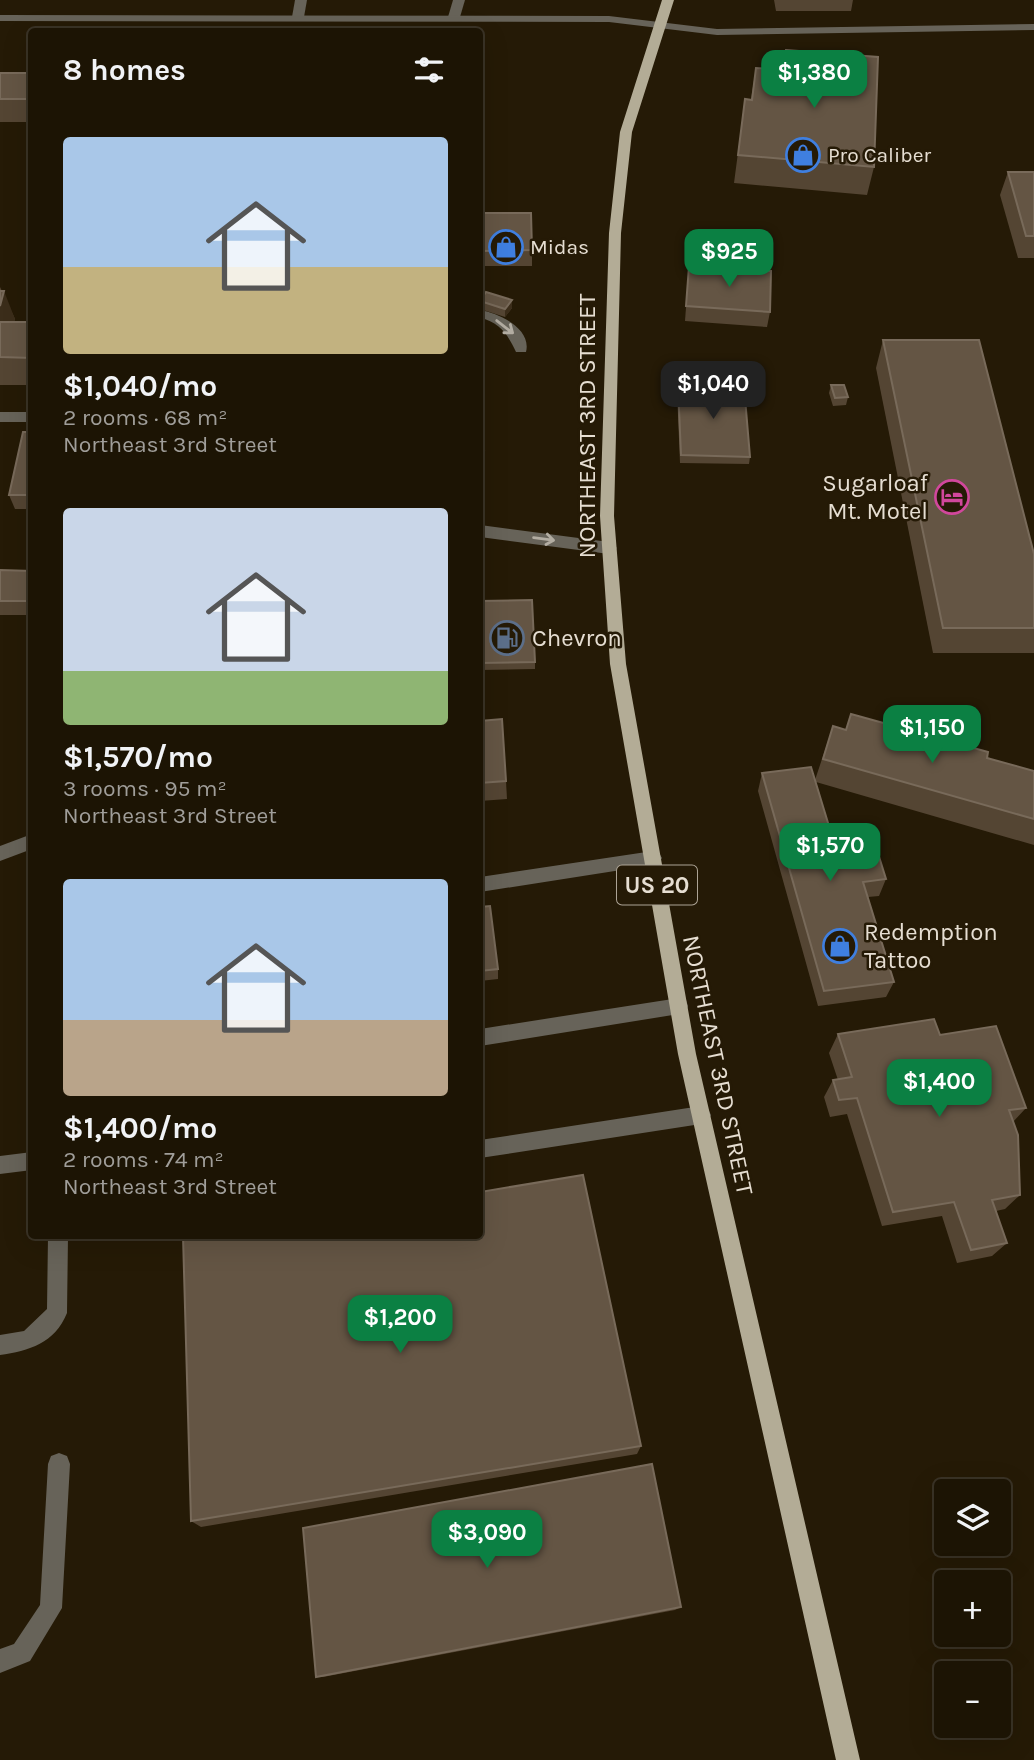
<!DOCTYPE html>
<meta charset="utf-8">
<style>
:root{--surface:#1c1404;--page:#292113;--text:#f1f3f6;--muted:#a09e9a;--line:#3a3326;--accent:#0b8043}
body{margin:0;font-family:Karla,sans-serif;background:var(--page);color:var(--text);height:100vh;display:flex;flex-direction:column;font-size:26px;white-space:nowrap}
*{box-sizing:border-box;margin:0}
p{font-size:23px;color:var(--muted)}
.icon{flex:none;width:38px;height:38px;fill:none;stroke:currentColor;stroke-width:2;stroke-linecap:round;stroke-linejoin:round}
.map{position:relative;flex:1;overflow:hidden}
.drawer{position:absolute;left:28px;top:28px;width:455px;height:1211px;display:flex;flex-direction:column;background:var(--surface);border-radius:7px;box-shadow:0 7px 28px #0002,0 0 0 2px var(--line)}
.drawer>*{flex:none}
.controls{position:absolute;left:934px;top:1479px;display:grid;gap:14px}
.controls a{display:grid;place-items:center;width:77px;height:77px;border-radius:7px;background:var(--surface);box-shadow:0 7px 28px #0002,0 0 0 2px var(--line);font-size:35px}
.price{position:absolute;translate:-50% -60px;padding:0 16px;border-radius:14px;background:var(--accent);color:#fff;font-size:23px;line-height:46px;filter:drop-shadow(0 2px 4px #0008)}
.price::after{content:'';position:absolute;left:50%;top:42px;width:21px;height:16px;margin-left:-10px;background:inherit;clip-path:polygon(0 0,100% 0,50% 100%)}
.price.active{background:#222;color:#fff}
ul{padding:0;list-style:none}
li{display:grid;align-content:center;gap:14px;height:371px;padding:0 35px}
li span{display:grid;place-items:center;height:217px;border-radius:7px;color:#555}
li>.icon{margin-inline-start:auto}
span .icon{width:126px;height:126px;fill:#fffc;stroke-width:1}
li b{font-size:30px}
h2{display:flex;justify-content:space-between;align-items:center;height:84px;padding:0 35px;font-size:30px}
.map>svg:first-child{display:block}
.lines{fill:none;stroke-linecap:round;stroke-linejoin:round}
.lane{fill:#676359;fill-rule:evenodd}
.street{fill:#676359;fill-rule:evenodd}
.primary{fill:#b3ac96;fill-rule:evenodd}
.wall{fill:#544533}
.shaded-wall{fill:#3b2d1a}
.building{fill:#645544;stroke:#786a5a;stroke-width:2}
.oneway{stroke:#b3ada2}
.labels{text-anchor:middle;dominant-baseline:central;stroke-width:5;stroke-linejoin:round;paint-order:stroke}
.far-poi-label{font-size:21px;fill:#e6ded2;stroke:#251a06;text-anchor:start}
.shield{fill:#251a06;stroke:#aca395;stroke-width:2}
.shield-label{font-size:23px;font-weight:bold;fill:#e6ded2}
.street-label{font-size:24px;fill:#e6ded2;stroke:#251a06}
.poi-label{font-size:24px;fill:#e6ded2;stroke:#251a06;text-anchor:start}
</style>
<div class="map">
<svg width="1034" height="1760" viewBox="0 0 1034 1760">
<rect width="100%" height="100%" fill="#251a06"/>
<g class="lines">
<g class="lane">
<polygon points="295,0 307,0 304,17 298,20 292,17"/>
<polygon points="453,0 465,0 460,17 454,20 448,17"/>
<path d="M480,310c19,3 52,19 46,42h-10c-8,-17 -16,-30 -36,-34z"/>
<rect x="0" y="412" width="32" height="10"/>
<polygon points="480,525 609,542 617,548 609,554 480,537"/>
<polygon points="32,834 32,849 0,861 0,846"/>
<polygon points="653,851 659,853 662,858 659,863 653,865 480,892 480,877"/>
<polygon points="679,998 686,1000 688,1006 686,1012 679,1014 480,1046 480,1029"/>
<polygon points="701,1106 708,1109 711,1115 708,1121 701,1124 480,1158 480,1140"/>
<polygon points="32,1152 32,1170 0,1174 0,1156"/>
<path d="M48,1236h20l-1,77c-12,30 -38,38 -67,42v-20l24,-4 23,-22z"/>
<polygon points="59,1453 67,1456 70,1464 62,1608 30,1661 0,1673 0,1649 14,1644 40,1605 48,1464 51,1456"/>
</g>
<polygon class="street" points="0,15 609,16 717,29 1034,24 1034,30 717,35 609,22 0,21"/>
<polygon class="primary" points="662,0 674,0 632,132 621,233 614,516 626,664 696,1054 860,1760 836,1760 678,1054 610,664 600,516 609,233 620,132"/>
</g>
<g class="wall">
<polygon points="774,0 853,0 851,11 776,11"/>
<polygon points="786,50 874,167 867,195 734,183 745,99 751,99 756,68 783,70"/>
<rect x="0" y="73" width="32" height="49"/>
<polygon points="1008,172 1034,172 1034,258 1018,258 1000,195"/>
<polygon points="480,213 532,250 532,266 480,266"/>
<polygon points="689,266 770,312 767,327 685,321"/>
<polygon points="0,287 15,319 14,322 32,322 32,385 0,385"/>
<polygon points="480,301 512,308 505,317 480,309"/>
<polygon points="883,340 1034,554 1034,653 933,653 876,368"/>
<polygon points="678,385 750,457 749,464 680,463 677,392"/>
<polygon points="831,385 848,397 846,405 833,406 829,393"/>
<polygon points="32,432 32,509 15,509 9,495"/>
<polygon points="480,451 484,451 484,472 481,520 480,520"/>
<polygon points="0,570 32,571 32,615 0,615"/>
<polygon points="480,601 535,662 535,669 480,670"/>
<polygon points="480,721 506,781 507,799 480,801"/>
<polygon points="833,726 846,730 987,758 1034,771 1034,845 816,782 832,836 886,879 879,896 868,897 894,982 886,997 818,1006 758,791 762,773 815,780"/>
<polygon points="480,907 498,969 498,979 480,981"/>
<polygon points="838,1034 940,1035 1026,1108 1013,1122 1020,1195 1005,1209 996,1211 1007,1243 992,1256 957,1263 942,1216 882,1226 847,1114 830,1117 824,1097 833,1080 838,1080 829,1053"/>
<polygon points="641,1446 637,1454 201,1527 191,1521"/>
<polygon points="681,1607 675,1610 323,1677 316,1677"/>
</g>
<g class="shaded-wall">
<polygon points="4,291 15,319 6,350 0,335 0,306"/>
<polygon points="512,300 512,308 505,317 505,309"/>
<polygon points="484,451 484,472 481,520 480,500"/>
</g>
<g class="building">
<rect x="281" y="27" width="66" height="5"/>
<polygon points="786,50 878,57 874,167 738,155 745,99 752,100 756,68 785,70"/>
<rect x="0" y="73" width="32" height="26"/>
<polygon points="1008,172 1034,172 1034,236 1026,236"/>
<polygon points="480,213 531,213 532,250 480,251"/>
<polygon points="689,266 771,271 770,312 686,306"/>
<polygon points="0,291 4,291 0,306"/>
<polygon points="486,292 512,300 505,309 480,301"/>
<polygon points="0,322 32,322 32,358 0,357"/>
<polygon points="883,340 979,340 1034,554 1034,628 943,628"/>
<polygon points="678,385 744,386 750,457 681,455"/>
<polygon points="831,385 844,385 848,397 835,398"/>
<polygon points="23,432 32,432 32,495 9,495"/>
<polygon points="480,451 484,451 480,500"/>
<polygon points="0,570 32,571 32,601 0,601"/>
<polygon points="532,600 535,662 480,663 480,601"/>
<polygon points="851,714 988,752 987,758 1034,771 1034,819 823,759 833,726 846,730"/>
<polygon points="502,719 506,781 480,783 480,721"/>
<polygon points="811,767 832,836 871,831 886,879 863,882 894,982 824,991 762,773"/>
<polygon points="490,906 498,969 480,971 480,907"/>
<polygon points="934,1019 940,1035 996,1026 1026,1108 1009,1110 1018,1135 1020,1195 992,1200 1007,1243 971,1250 954,1202 893,1212 857,1098 839,1100 833,1080 852,1077 838,1034"/>
<polygon points="583,1175 641,1446 191,1521 183,1236 480,1236 480,1192"/>
<polygon points="652,1464 681,1607 316,1677 303,1528"/>
</g>
<defs><path id="oneway-shaft" d="M-6 0H5M1.5-3L5.5 0L1.5 3" fill="none" stroke-width="1.6" stroke-linecap="round" stroke-linejoin="round" transform="scale(1.75)"/></defs>
<g class="oneway">
<use href="#oneway-shaft" transform="translate(505 327) rotate(38)"/>
<use href="#oneway-shaft" transform="translate(544 539) rotate(7)"/>
</g>
<defs>
<g id="shop-ring" transform="scale(1.75)"><circle r="9.5" fill="#251a06" stroke="#3f7fe0" stroke-width="1.5"/><path d="M-5-2.5h2.3a2.7 3.5 0 0 1 5.4 0H5L5.5 6h-11ZM-1.5-2.5h3a1.5 2.3 0 0 0-3 0Z" fill="#3f7fe0"/></g>
<g id="hotel-ring" transform="scale(1.75)"><circle r="9.5" fill="#251a06" stroke="#d1479c" stroke-width="1.5"/><path d="M-6-4.5h1.5V1H6V5H4.5V3h-9V5H-6ZM-4 0a1.8 1.8 0 1 1 3.6 0ZM.5 0V-2.5h3Q6-2.5 6 0Z" fill="#d1479c"/></g>
<g id="fuel-ring" transform="scale(1.75)"><circle r="9.5" fill="#251a06" stroke="#5c6f8a" stroke-width="1.5"/><path d="M-5.5-6h7V0h2V4h1.3V-2.5L3-4.5l.8-.8L6-3V5H2.5V1h-1V6h-7ZM-4.2-4.7v3.2H.2V-4.7Z" fill="#5c6f8a"/></g>
</defs>
<g fill-rule="evenodd">
<use href="#shop-ring" x="803" y="155"/>
<use href="#shop-ring" x="506" y="247"/>
<use href="#hotel-ring" x="952" y="497"/>
<use href="#fuel-ring" x="507" y="638"/>
<use href="#shop-ring" x="840" y="946"/>
</g>
<g class="labels">
<g class="far-poi-label">
<text x="828" y="155">Pro Caliber</text>
<text x="530" y="247">Midas</text>
</g>
<rect class="shield" x="617" y="865.5" width="80" height="39" rx="5"/>
<g class="shield-label">
<text x="657" y="885">US 20</text>
</g>
<g class="street-label">
<text transform="translate(587 426) rotate(-90)">NORTHEAST 3RD STREET</text>
<text transform="translate(718 1065) rotate(78)">NORTHEAST 3RD STREET</text>
</g>
<g class="poi-label">
<text x="928" y="483" text-anchor="end">Sugarloaf<tspan x="928" dy="28">Mt. Motel</tspan></text>
<text x="532" y="638">Chevron</text>
<text x="864" y="932">Redemption<tspan x="864" dy="28">Tattoo</tspan></text>
</g>
</g>
</svg>
<div class="controls">
<a><svg class="icon" aria-label="layers" viewBox="0 0 24 24"><path d="M12 4l9 5-9 5-9-5zM3 14l9 5 9-5"/></svg></a>
<a>+</a>
<a>−</a>
</div>
<b class="price" style="left:814px;top:110px">$1,380</b>
<b class="price" style="left:729px;top:289px">$925</b>
<b class="price active" style="left:713px;top:421px">$1,040</b>
<b class="price" style="left:932px;top:765px">$1,150</b>
<b class="price" style="left:830px;top:883px">$1,570</b>
<b class="price" style="left:939px;top:1119px">$1,400</b>
<b class="price" style="left:400px;top:1355px">$1,200</b>
<b class="price" style="left:487px;top:1570px">$3,090</b>
<section class="drawer">
<h2>8 homes<svg class="icon" aria-label="filters" viewBox="0 0 24 24"><path d="M4 7h16M4 17h16"/><circle cx="9" cy="7" r="2"/><circle cx="15" cy="17" r="2"/></svg></h2>
<ul>
<li><span style="background:linear-gradient(#a9c7e8 60%,#c2b280 0)"><svg class="icon" aria-label="home" viewBox="0 0 24 24"><path d="M3 11l9-7 9 7M6 9v11h12V9"/></svg></span><div><b>$1,040/mo</b><p>2 rooms · 68 m²</p><p>Northeast 3rd Street</p></div></li>
<li><span style="background:linear-gradient(#c9d6e8 75%,#8fb573 0)"><svg class="icon" aria-label="home" viewBox="0 0 24 24"><path d="M3 11l9-7 9 7M6 9v11h12V9"/></svg></span><div><b>$1,570/mo</b><p>3 rooms · 95 m²</p><p>Northeast 3rd Street</p></div></li>
<li><span style="background:linear-gradient(#a9c7e8 65%,#b9a48a 0)"><svg class="icon" aria-label="home" viewBox="0 0 24 24"><path d="M3 11l9-7 9 7M6 9v11h12V9"/></svg></span><div><b>$1,400/mo</b><p>2 rooms · 74 m²</p><p>Northeast 3rd Street</p></div></li>
</ul>
</section>
</div>
